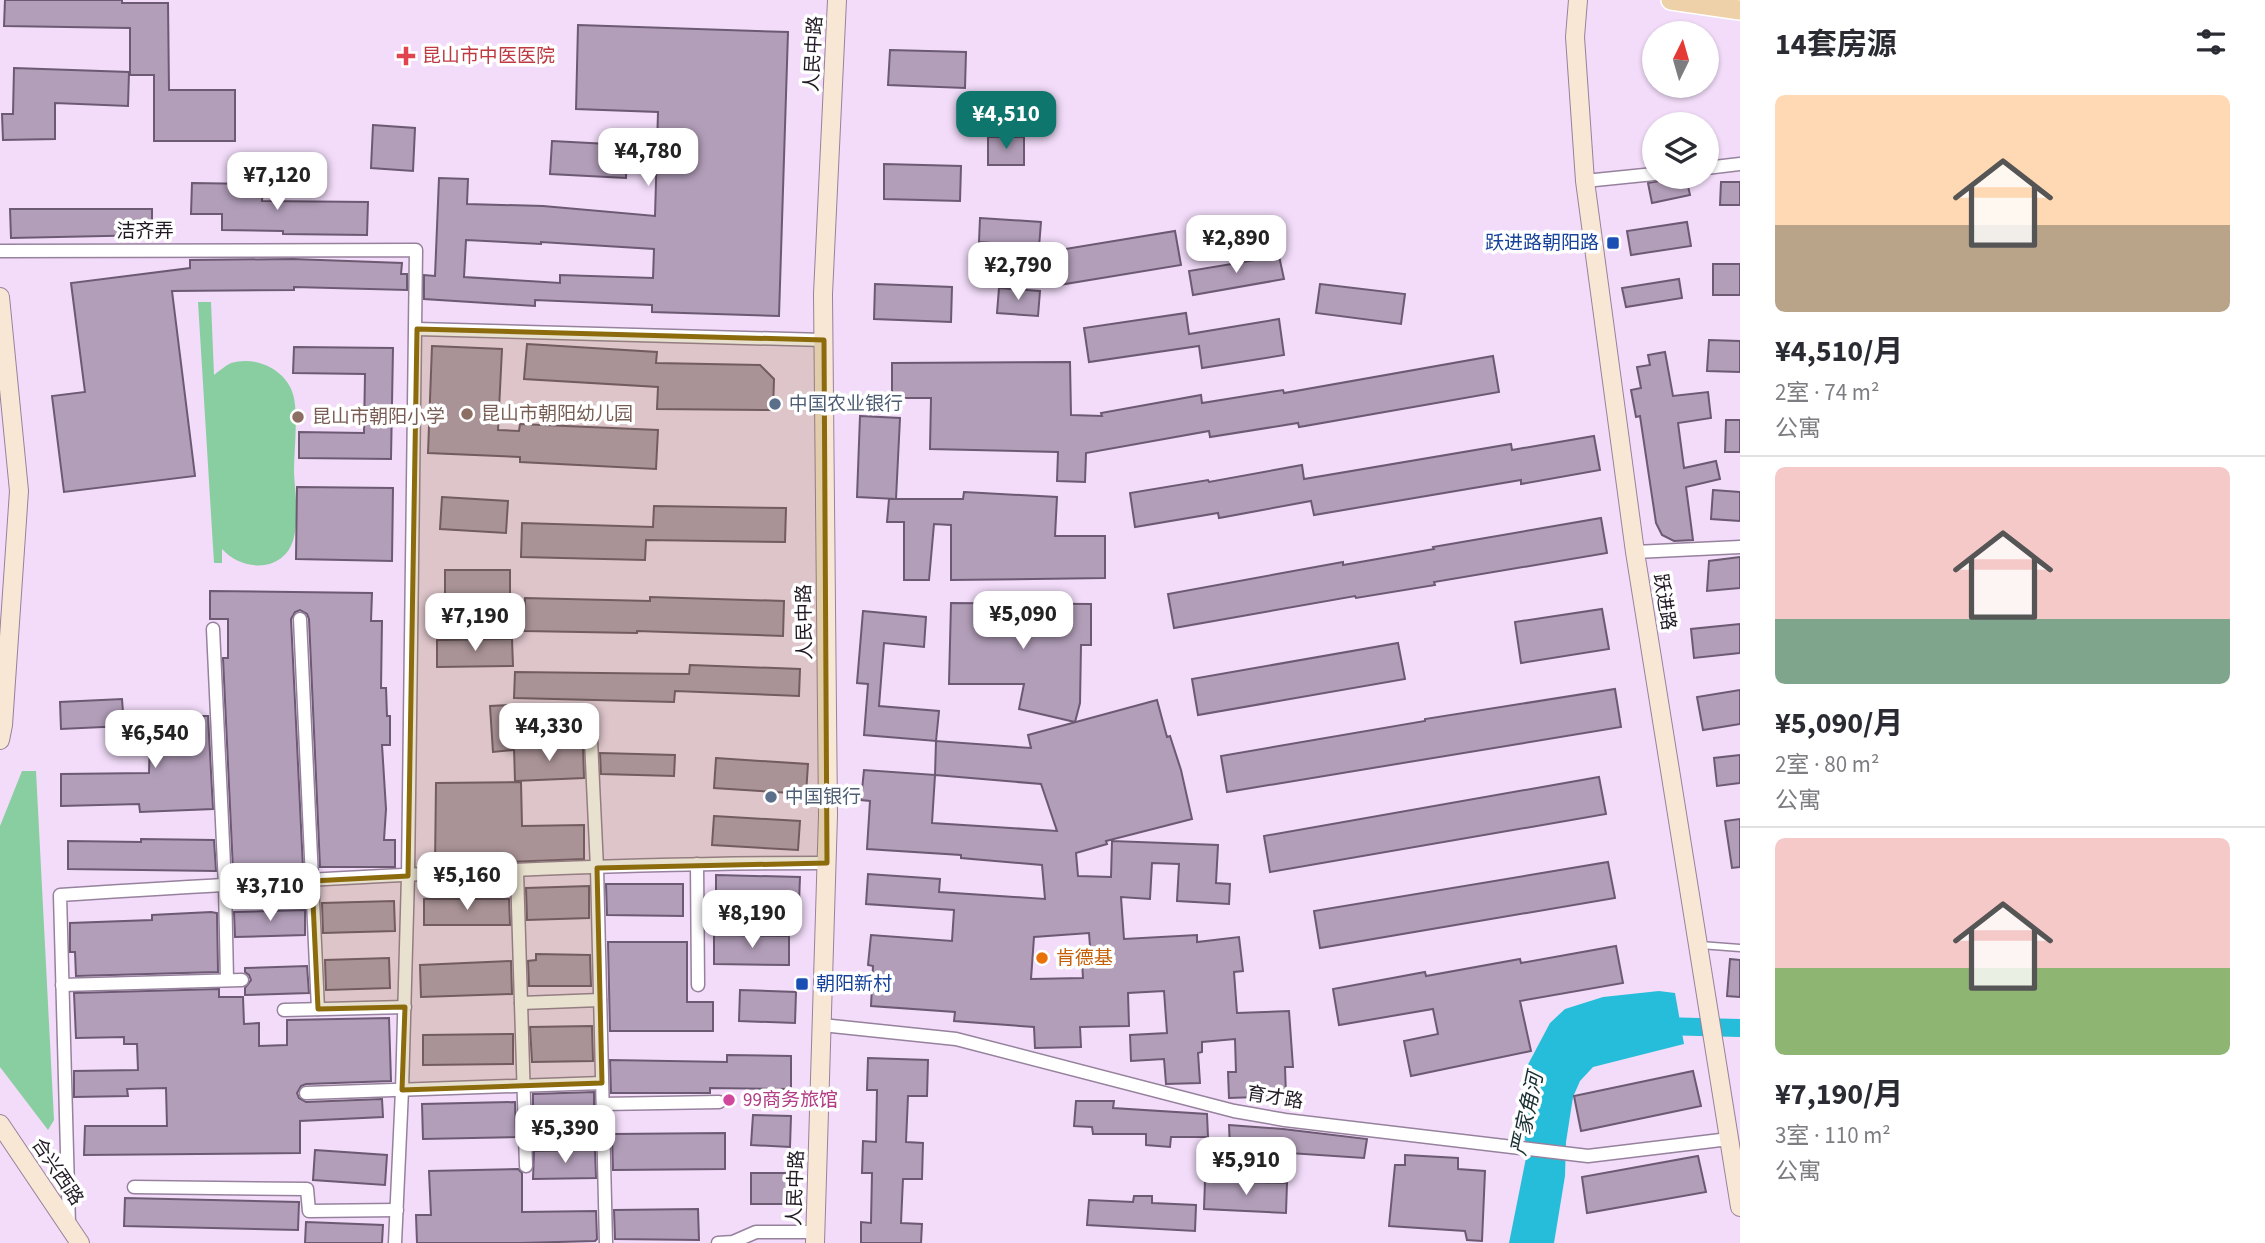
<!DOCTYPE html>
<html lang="zh">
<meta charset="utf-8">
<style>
:root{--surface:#fff;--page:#f2f2f3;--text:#2b2b33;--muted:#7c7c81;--line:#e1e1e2;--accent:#0f766e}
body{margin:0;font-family:"Source Sans 3","Noto Sans SC",sans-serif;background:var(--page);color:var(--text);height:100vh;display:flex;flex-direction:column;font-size:26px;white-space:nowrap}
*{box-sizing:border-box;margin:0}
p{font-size:23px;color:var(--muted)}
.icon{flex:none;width:38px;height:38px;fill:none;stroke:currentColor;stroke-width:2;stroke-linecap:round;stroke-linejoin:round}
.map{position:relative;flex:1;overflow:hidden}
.sheet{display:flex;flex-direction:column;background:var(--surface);width:525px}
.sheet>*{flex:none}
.needle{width:46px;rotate:5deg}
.tools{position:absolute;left:1642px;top:21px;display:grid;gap:14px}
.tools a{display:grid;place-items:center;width:77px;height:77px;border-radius:50%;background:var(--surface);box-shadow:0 2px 5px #0004;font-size:35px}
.price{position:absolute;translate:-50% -60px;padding:0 16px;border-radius:14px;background:#fff;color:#222;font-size:23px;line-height:46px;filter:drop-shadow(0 2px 4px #0008)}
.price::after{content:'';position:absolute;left:50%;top:42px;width:21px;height:16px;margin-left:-10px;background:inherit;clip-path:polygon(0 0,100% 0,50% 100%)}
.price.on{background:var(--accent);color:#fff}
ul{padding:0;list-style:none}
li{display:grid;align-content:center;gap:14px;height:371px;padding:0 35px}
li+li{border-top:2px solid var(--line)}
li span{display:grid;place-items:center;height:217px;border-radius:10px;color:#555}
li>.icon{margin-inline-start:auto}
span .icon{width:126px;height:126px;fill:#fffc;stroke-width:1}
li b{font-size:30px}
h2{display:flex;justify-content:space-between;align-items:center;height:84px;padding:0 35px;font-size:30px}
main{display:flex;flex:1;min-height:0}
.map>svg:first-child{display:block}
.green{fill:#89cea1}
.water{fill:#26bdda}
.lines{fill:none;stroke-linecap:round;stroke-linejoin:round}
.canal{stroke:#26bdda;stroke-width:18}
.building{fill:#b29eb9;stroke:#6c5972;stroke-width:2;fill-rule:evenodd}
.lane-casing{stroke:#96829d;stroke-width:9}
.street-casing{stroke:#96829d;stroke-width:15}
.secondary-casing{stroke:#96829d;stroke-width:20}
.primary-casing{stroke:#fff;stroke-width:22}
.lane{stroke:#fff;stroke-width:6}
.street{stroke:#fff;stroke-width:12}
.secondary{stroke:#f7e7d4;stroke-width:18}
.primary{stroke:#eed0a9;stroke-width:19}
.marked{fill:#8c6b0d;fill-opacity:0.2;stroke:#8c6b0d;stroke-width:5;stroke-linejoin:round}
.health-dot{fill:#e0444e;stroke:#fff;stroke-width:2.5}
.transit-dot{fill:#1a4fb4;stroke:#fff;stroke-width:2.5}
.service-dot{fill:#5c6f8a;stroke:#fff;stroke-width:2.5}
.education-dot{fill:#8d6e63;stroke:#fff;stroke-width:2.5}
.food-dot{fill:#e8710a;stroke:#fff;stroke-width:2.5}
.hotel-dot{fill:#d1479c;stroke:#fff;stroke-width:2.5}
.labels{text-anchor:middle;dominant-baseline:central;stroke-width:7;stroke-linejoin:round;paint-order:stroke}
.street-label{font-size:19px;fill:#211924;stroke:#fff}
.health-label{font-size:19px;fill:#be3a42;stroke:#fff;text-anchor:start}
.transit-label{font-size:19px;fill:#164399;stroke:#fff;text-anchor:end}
.service-label{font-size:19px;fill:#4e5e75;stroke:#fff;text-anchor:start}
.education-label{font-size:19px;fill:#785e54;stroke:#fff;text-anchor:start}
.food-label{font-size:19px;fill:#c56008;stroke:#fff;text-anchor:start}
.hotel-label{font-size:19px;fill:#b23c85;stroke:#fff;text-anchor:start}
.water-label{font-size:21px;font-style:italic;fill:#182f34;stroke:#fff}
</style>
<main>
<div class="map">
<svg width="1740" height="1243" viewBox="0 0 1740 1243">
<rect width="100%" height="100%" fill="#f2dcf9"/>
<g class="green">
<path d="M198,302h13l3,73c5,-4 11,-9 17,-12 26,-8 58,8 63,35 4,20 0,53 0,75 1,18 5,46 0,64 -8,35 -50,36 -72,12v14h-8z"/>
<polygon points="22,771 36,771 54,1120 48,1130 0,1067 0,826"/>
</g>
<polygon class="water" points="1659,991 1675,993 1684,1044 1593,1067 1580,1081 1573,1097 1566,1142 1565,1176 1554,1243 1509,1243 1527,1153 1521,1112 1524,1072 1550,1023 1565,1009 1603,997"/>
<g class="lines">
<polyline class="canal" points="1660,1026 1740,1028"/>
</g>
<g class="building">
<polygon points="5,0 122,0 122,3 168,3 169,90 235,90 235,141 154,141 154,75 130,75 130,28 4,26"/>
<path d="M578,25l210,7 -9,284 -127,-4v-7l-117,-5v6l-111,-7v-24l11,1 4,-98 29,1 -1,25 76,2 112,10 3,-104 -82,-3zM466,240l75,4v-2l113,7 -1,29 -93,-3v8l-96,-6z"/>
<polygon points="890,50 966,52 965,88 888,85"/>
<polygon points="14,68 129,72 128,106 55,103 55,139 3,140 2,114 13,114"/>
<polygon points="373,125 415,128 413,171 371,168"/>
<rect x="988" y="137" width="36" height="28"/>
<polygon points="552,141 627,145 626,178 550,174"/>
<polygon points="884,164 961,166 960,201 884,199"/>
<polygon points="1662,177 1686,177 1690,195 1652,203 1648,183 1659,181"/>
<polygon points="1721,182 1740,182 1740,205 1720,205"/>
<polygon points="192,183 263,184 262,201 368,202 367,235 283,234 283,231 222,230 222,214 191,214"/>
<polygon points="10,209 152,209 152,235 11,238"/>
<polygon points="980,218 1041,222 1039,247 979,242"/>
<polygon points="1687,222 1691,246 1631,255 1627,231"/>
<polygon points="1175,231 1181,265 1053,286 1047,252"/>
<polygon points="1279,256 1284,279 1193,295 1189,271"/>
<polygon points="293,259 402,263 401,274 407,274 407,290 294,287 294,290 172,291 195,476 64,492 52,396 85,392 71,283 190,268 190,260"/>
<rect x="1713" y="264" width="27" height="31"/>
<polygon points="1679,279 1682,298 1626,307 1622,288"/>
<polygon points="875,284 952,287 951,322 874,319"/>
<polygon points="1320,284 1405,294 1401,324 1316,313"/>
<polygon points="999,288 1040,291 1038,316 997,313"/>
<polygon points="1186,313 1189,334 1279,319 1284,355 1202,368 1199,346 1089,362 1084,328"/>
<polygon points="1709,340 1740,341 1740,372 1707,371"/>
<polygon points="527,344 657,352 656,363 760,365 774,379 773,410 657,409 658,387 524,379"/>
<polygon points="432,346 502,349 498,430 519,431 520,424 658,430 656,469 520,462 520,457 428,453"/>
<polygon points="294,347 393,348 391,459 299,458 299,432 364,433 365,374 293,373"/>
<polygon points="1665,352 1673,396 1708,392 1711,418 1678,423 1684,468 1716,461 1720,479 1686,487 1693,540 1674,541 1662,535 1656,523 1640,416 1636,417 1631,390 1641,388 1637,367 1650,365 1648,355"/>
<polygon points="1493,356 1499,392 1299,427 1298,423 1210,437 1209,431 1086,453 1085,482 1057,481 1058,452 930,449 931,398 892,398 892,363 1070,362 1071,415 1102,416 1101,413 1201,395 1202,403 1283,390 1284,393"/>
<polygon points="860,416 900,418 896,499 857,497"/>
<polygon points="1726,420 1740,420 1740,452 1725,452"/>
<polygon points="1594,436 1600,470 1521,484 1521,480 1314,515 1311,501 1219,518 1218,513 1135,527 1130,493 1208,480 1209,482 1302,465 1304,479 1511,444 1512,450"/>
<polygon points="297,487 393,488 392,561 296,559"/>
<polygon points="1713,490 1740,492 1740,521 1711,519"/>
<polygon points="964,492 1057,497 1055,536 1105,536 1105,578 951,580 951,525 934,524 929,580 904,580 904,522 887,522 889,499 963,499"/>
<polygon points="442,497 508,501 506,533 440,529"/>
<polygon points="654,506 786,508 785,542 646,540 645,560 521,557 522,523 653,527"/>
<polygon points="1601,518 1607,553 1434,582 1435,585 1356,598 1355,596 1174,628 1168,594 1343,562 1343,565 1434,549 1433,547"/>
<polygon points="1740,557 1740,588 1707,591 1709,561"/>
<polygon points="445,570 510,570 510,601 445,602"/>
<polygon points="210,591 372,593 371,621 382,621 381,688 386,688 387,716 390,716 390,745 382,745 386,809 384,840 395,840 395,867 320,867 309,619 307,614 300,610 295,612 291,619 303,868 233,870 223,658 228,658 228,619 210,619"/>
<polygon points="650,597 784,601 783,636 637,631 637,633 524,631 525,598 650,601"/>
<polygon points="951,603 1091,604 1091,645 1081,645 1080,703 1075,722 1019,709 1024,684 949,684"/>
<polygon points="1602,609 1609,649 1521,663 1515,622"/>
<polygon points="863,611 926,617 924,647 884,643 879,706 939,711 936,741 864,735 868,684 857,683"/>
<polygon points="1740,624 1740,653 1694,658 1691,629"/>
<polygon points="512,639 513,666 437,667 437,640"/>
<polygon points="1398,643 1405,679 1198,715 1192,679"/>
<polygon points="690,665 800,669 799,696 675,691 674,702 514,698 515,672 689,674"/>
<polygon points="1615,689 1621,727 1227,792 1221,756 1425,721 1425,719"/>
<polygon points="1740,690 1740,724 1703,730 1697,697"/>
<polygon points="122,699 124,726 61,729 60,702"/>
<path d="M1157,700l10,37 3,-1 11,34 11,49 -86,22 1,3 -31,9 2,23 33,1 1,-36 106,4 -2,38 14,1 -1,20 -52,-3 2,-37 -27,-1 -2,36 -29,-2 3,42 73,-4v7l42,-5 4,34 -9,1 3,41 52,-2 4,56h-8l1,29 -57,2 -1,-26h8l-1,-33 -33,3v10l-4,1 2,30 -34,1 -2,-25 -33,2 -1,-26 37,-2 -3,-42 -36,2 1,33 -49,1 1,20 -46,1 -1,-21 -80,-6 1,-9 -84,-6 2,-40 -5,-1 3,-30 81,6 2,-31 -88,-6 2,-30 72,5 -1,13 106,7 -3,-34 -81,-7v-3l-94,-6 3,-48 -9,-1 3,-30 71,5 1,-34 95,7 -3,-13zM935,775l106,9 16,47 -125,-8zM1089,933l2,27 -9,1 1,17 -52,1 3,-42z"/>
<polygon points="510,705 513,750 493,752 490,706"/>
<polygon points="131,716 208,716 213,809 140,812 139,804 61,806 61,774 149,773 150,739 131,739"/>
<polygon points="583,746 584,778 515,781 514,748"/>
<polygon points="600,753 675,755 674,776 601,774"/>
<polygon points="1740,755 1740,783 1717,786 1714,758"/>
<polygon points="716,758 808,764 806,794 714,788"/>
<polygon points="1599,777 1606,814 1270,872 1264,836"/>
<polygon points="521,782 522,826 584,825 584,859 435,865 436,783"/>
<polygon points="714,816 800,821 798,850 712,845"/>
<polygon points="1740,819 1740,867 1732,868 1725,821"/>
<polygon points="141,839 214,840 216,871 68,869 68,841 141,842"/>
<polygon points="1608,862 1615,898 1320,948 1314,911"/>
<polygon points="716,875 800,877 799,903 716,901"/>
<polygon points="606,884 683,884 683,916 607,915"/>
<polygon points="589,886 589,918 527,920 526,888"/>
<polygon points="424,899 509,899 510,925 424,925"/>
<polygon points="394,901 395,931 323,933 322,903"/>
<polygon points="305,910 305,935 235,937 234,912"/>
<polygon points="211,912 217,913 218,972 76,976 75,952 70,952 70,923 152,920 152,915"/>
<polygon points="714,935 789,936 789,965 714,964"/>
<polygon points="608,942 687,942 687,1002 713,1002 713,1031 610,1031"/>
<polygon points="1616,946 1623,983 1520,1001 1531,1051 1411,1076 1404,1041 1438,1034 1433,1009 1339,1025 1333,989 1425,972 1426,976 1520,959 1521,963"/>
<polygon points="536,954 590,955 591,986 529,986 528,961 536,960"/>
<polygon points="389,958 390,988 326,990 325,960"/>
<polygon points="1730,959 1740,960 1740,997 1727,996"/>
<polygon points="511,961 512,994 421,997 420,965"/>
<polygon points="307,966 309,993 245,995 245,988 251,980 249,975 245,972 245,968"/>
<polygon points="219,989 219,997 243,997 244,1024 259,1023 259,1046 287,1045 287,1020 389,1018 391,1081 306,1084 301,1086 297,1093 299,1098 306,1102 382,1099 383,1117 300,1121 300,1153 84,1155 85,1126 167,1126 166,1088 127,1089 128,1096 74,1097 74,1071 138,1070 137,1044 124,1044 124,1037 76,1038 74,993"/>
<polygon points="740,990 796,992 795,1023 739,1021"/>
<polygon points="592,1026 593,1061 532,1062 530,1027"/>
<polygon points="513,1034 513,1064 423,1065 423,1035"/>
<polygon points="727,1055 791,1056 791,1089 710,1088 710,1093 611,1093 610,1060 727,1062"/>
<polygon points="868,1058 928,1060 927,1096 908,1096 906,1142 923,1143 922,1179 903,1179 901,1223 922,1224 921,1243 861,1243 861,1222 871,1223 872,1173 862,1173 863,1141 876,1142 877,1090 867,1090"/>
<polygon points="1693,1071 1701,1106 1581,1131 1574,1096"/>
<polygon points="594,1092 594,1122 533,1123 533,1094"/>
<polygon points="1076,1101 1114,1101 1113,1108 1207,1114 1208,1137 1171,1137 1170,1147 1146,1145 1146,1134 1093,1134 1092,1127 1074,1126"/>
<polygon points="515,1102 516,1137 423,1139 422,1104"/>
<polygon points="753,1115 791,1116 790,1147 751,1145"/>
<polygon points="1229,1125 1283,1129 1367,1139 1364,1158 1230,1149"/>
<polygon points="725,1133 725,1169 613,1170 612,1134"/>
<polygon points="315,1150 387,1155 385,1185 313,1180"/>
<polygon points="595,1150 596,1178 533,1179 534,1151"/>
<polygon points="1405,1155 1458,1158 1458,1169 1485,1171 1482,1241 1467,1240 1465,1231 1389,1226 1395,1165 1405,1165"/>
<polygon points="1698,1156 1706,1192 1587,1213 1582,1177"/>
<polygon points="518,1169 522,1173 522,1212 596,1211 597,1239 595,1241 521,1243 417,1243 416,1215 431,1215 429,1171"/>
<rect x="751" y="1173" width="41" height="31"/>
<polygon points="1205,1181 1287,1183 1286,1213 1204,1209"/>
<polygon points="1134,1196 1152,1196 1152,1203 1196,1205 1195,1231 1087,1225 1089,1200 1133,1202"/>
<polygon points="125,1198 299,1202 298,1230 124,1226"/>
<polygon points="698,1209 699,1240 615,1239 614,1210"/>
<polygon points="306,1222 383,1225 382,1243 305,1243"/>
</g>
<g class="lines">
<g class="lane-casing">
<polyline id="lane" points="1700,945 1740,948"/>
</g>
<g class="street-casing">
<g id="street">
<polyline points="1706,168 1740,164"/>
<polyline points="1585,181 1654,174"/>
<polyline points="0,251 416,250 408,876 402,1090 395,1243"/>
<polyline points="417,329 824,340"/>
<polyline points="1635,552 1740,547"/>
<polyline points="300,619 318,1009"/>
<polyline points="213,629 225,886 227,980"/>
<polyline points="590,719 597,868 606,1243"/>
<polyline points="697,864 698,985"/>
<polyline points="517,872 526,1166"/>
<polyline points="62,985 242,980"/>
<polyline points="521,1003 600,1000"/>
<polyline points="284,1010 405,1007"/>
<polyline points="822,1025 956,1039 1234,1111 1285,1120 1588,1156 1729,1139"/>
<polyline points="306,1093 602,1083"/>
<polyline points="603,1104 719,1102"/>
<polyline points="134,1187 307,1189 309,1211 397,1210"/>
<path d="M69,1226l-9,-331c255,-16 511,-32 767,-32"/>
<polyline points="718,1243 733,1242 756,1232 815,1232"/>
</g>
</g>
<g class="secondary-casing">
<g id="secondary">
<polyline points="1578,0 1575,37 1585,181 1635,552 1740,1207"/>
<polyline points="0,297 19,491 3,725 0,740"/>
<polyline points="0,1124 80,1243"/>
<polyline points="815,1243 828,815 823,294 837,0"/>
</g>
</g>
<g class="primary-casing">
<polyline id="primary" points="1671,0 1740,10"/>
</g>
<use href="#lane" class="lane"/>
<use href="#street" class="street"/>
<use href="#secondary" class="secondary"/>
<use href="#primary" class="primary"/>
</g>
<path class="marked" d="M417,329l407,11 3,523 -230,5 5,215 -200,7 3,-83 -87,2 -6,-128 96,-5z"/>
<path class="health-dot" d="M402.5 45.5h7v7h7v7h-7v7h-7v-7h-7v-7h7z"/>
<g class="transit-dot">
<rect x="1606" y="236" width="14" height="14" rx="3.5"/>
<rect x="795" y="977" width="14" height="14" rx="3.5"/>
</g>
<g class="service-dot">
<circle cx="775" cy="404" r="7"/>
<circle cx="771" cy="797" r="7"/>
</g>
<g class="education-dot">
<circle cx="467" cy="414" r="7"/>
<circle cx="298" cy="417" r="7"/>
</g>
<circle class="food-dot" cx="1042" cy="958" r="7"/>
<circle class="hotel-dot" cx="729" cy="1100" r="7"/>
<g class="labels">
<g class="street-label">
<text transform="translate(814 54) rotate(-87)">人民中路</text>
<text x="145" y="231">洁齐弄</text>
<text transform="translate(1664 602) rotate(81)">跃进路</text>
<text transform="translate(805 622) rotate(-91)">人民中路</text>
<text transform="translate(1275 1098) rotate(9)">育才路</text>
<text transform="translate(57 1172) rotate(56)">合兴西路</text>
<text transform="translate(796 1188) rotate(-88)">人民中路</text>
</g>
<g class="health-label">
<text x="422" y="56">昆山市中医医院</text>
</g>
<g class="transit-label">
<text x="1599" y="243">跃进路朝阳路</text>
<text x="816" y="984" text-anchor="start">朝阳新村</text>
</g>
<g class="service-label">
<text x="789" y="404">中国农业银行</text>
<text x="785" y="797">中国银行</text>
</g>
<g class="education-label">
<text x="481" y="414">昆山市朝阳幼儿园</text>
<text x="312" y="417">昆山市朝阳小学</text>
</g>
<g class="food-label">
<text x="1056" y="958">肯德基</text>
</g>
<g class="hotel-label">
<text x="743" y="1100">99商务旅馆</text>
</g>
<g class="water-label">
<text transform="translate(1527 1114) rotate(-78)">严家角河</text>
</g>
</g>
</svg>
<div class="tools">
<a><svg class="needle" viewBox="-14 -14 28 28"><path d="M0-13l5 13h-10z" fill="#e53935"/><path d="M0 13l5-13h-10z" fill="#7c7c81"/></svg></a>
<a><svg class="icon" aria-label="layers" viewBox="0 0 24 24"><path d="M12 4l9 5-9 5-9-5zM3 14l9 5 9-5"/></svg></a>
</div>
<b class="price on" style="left:1006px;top:151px">¥4,510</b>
<b class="price" style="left:648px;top:188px">¥4,780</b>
<b class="price" style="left:277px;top:212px">¥7,120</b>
<b class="price" style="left:1236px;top:275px">¥2,890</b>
<b class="price" style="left:1018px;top:302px">¥2,790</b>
<b class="price" style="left:1023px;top:651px">¥5,090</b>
<b class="price" style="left:475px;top:653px">¥7,190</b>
<b class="price" style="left:549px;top:763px">¥4,330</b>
<b class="price" style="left:155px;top:770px">¥6,540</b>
<b class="price" style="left:467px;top:912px">¥5,160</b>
<b class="price" style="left:270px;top:923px">¥3,710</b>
<b class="price" style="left:752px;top:950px">¥8,190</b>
<b class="price" style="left:565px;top:1165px">¥5,390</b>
<b class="price" style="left:1246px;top:1197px">¥5,910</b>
</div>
<section class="sheet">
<h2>14套房源<svg class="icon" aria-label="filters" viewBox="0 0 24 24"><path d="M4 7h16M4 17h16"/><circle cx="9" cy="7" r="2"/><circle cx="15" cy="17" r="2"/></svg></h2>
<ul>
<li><span style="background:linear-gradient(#ffd9b3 60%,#b9a48a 0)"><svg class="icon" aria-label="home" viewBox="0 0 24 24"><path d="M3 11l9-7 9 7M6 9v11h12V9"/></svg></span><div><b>¥4,510/月</b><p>2室 · 74 m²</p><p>公寓</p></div></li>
<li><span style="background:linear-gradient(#f6c9c9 70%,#7fa58c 0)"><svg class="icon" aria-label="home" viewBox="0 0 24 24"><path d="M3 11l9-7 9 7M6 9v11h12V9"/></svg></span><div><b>¥5,090/月</b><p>2室 · 80 m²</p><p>公寓</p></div></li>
<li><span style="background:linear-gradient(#f6c9c9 60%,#8fb573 0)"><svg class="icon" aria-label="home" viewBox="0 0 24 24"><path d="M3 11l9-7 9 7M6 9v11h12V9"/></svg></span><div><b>¥7,190/月</b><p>3室 · 110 m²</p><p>公寓</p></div></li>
</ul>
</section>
</main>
